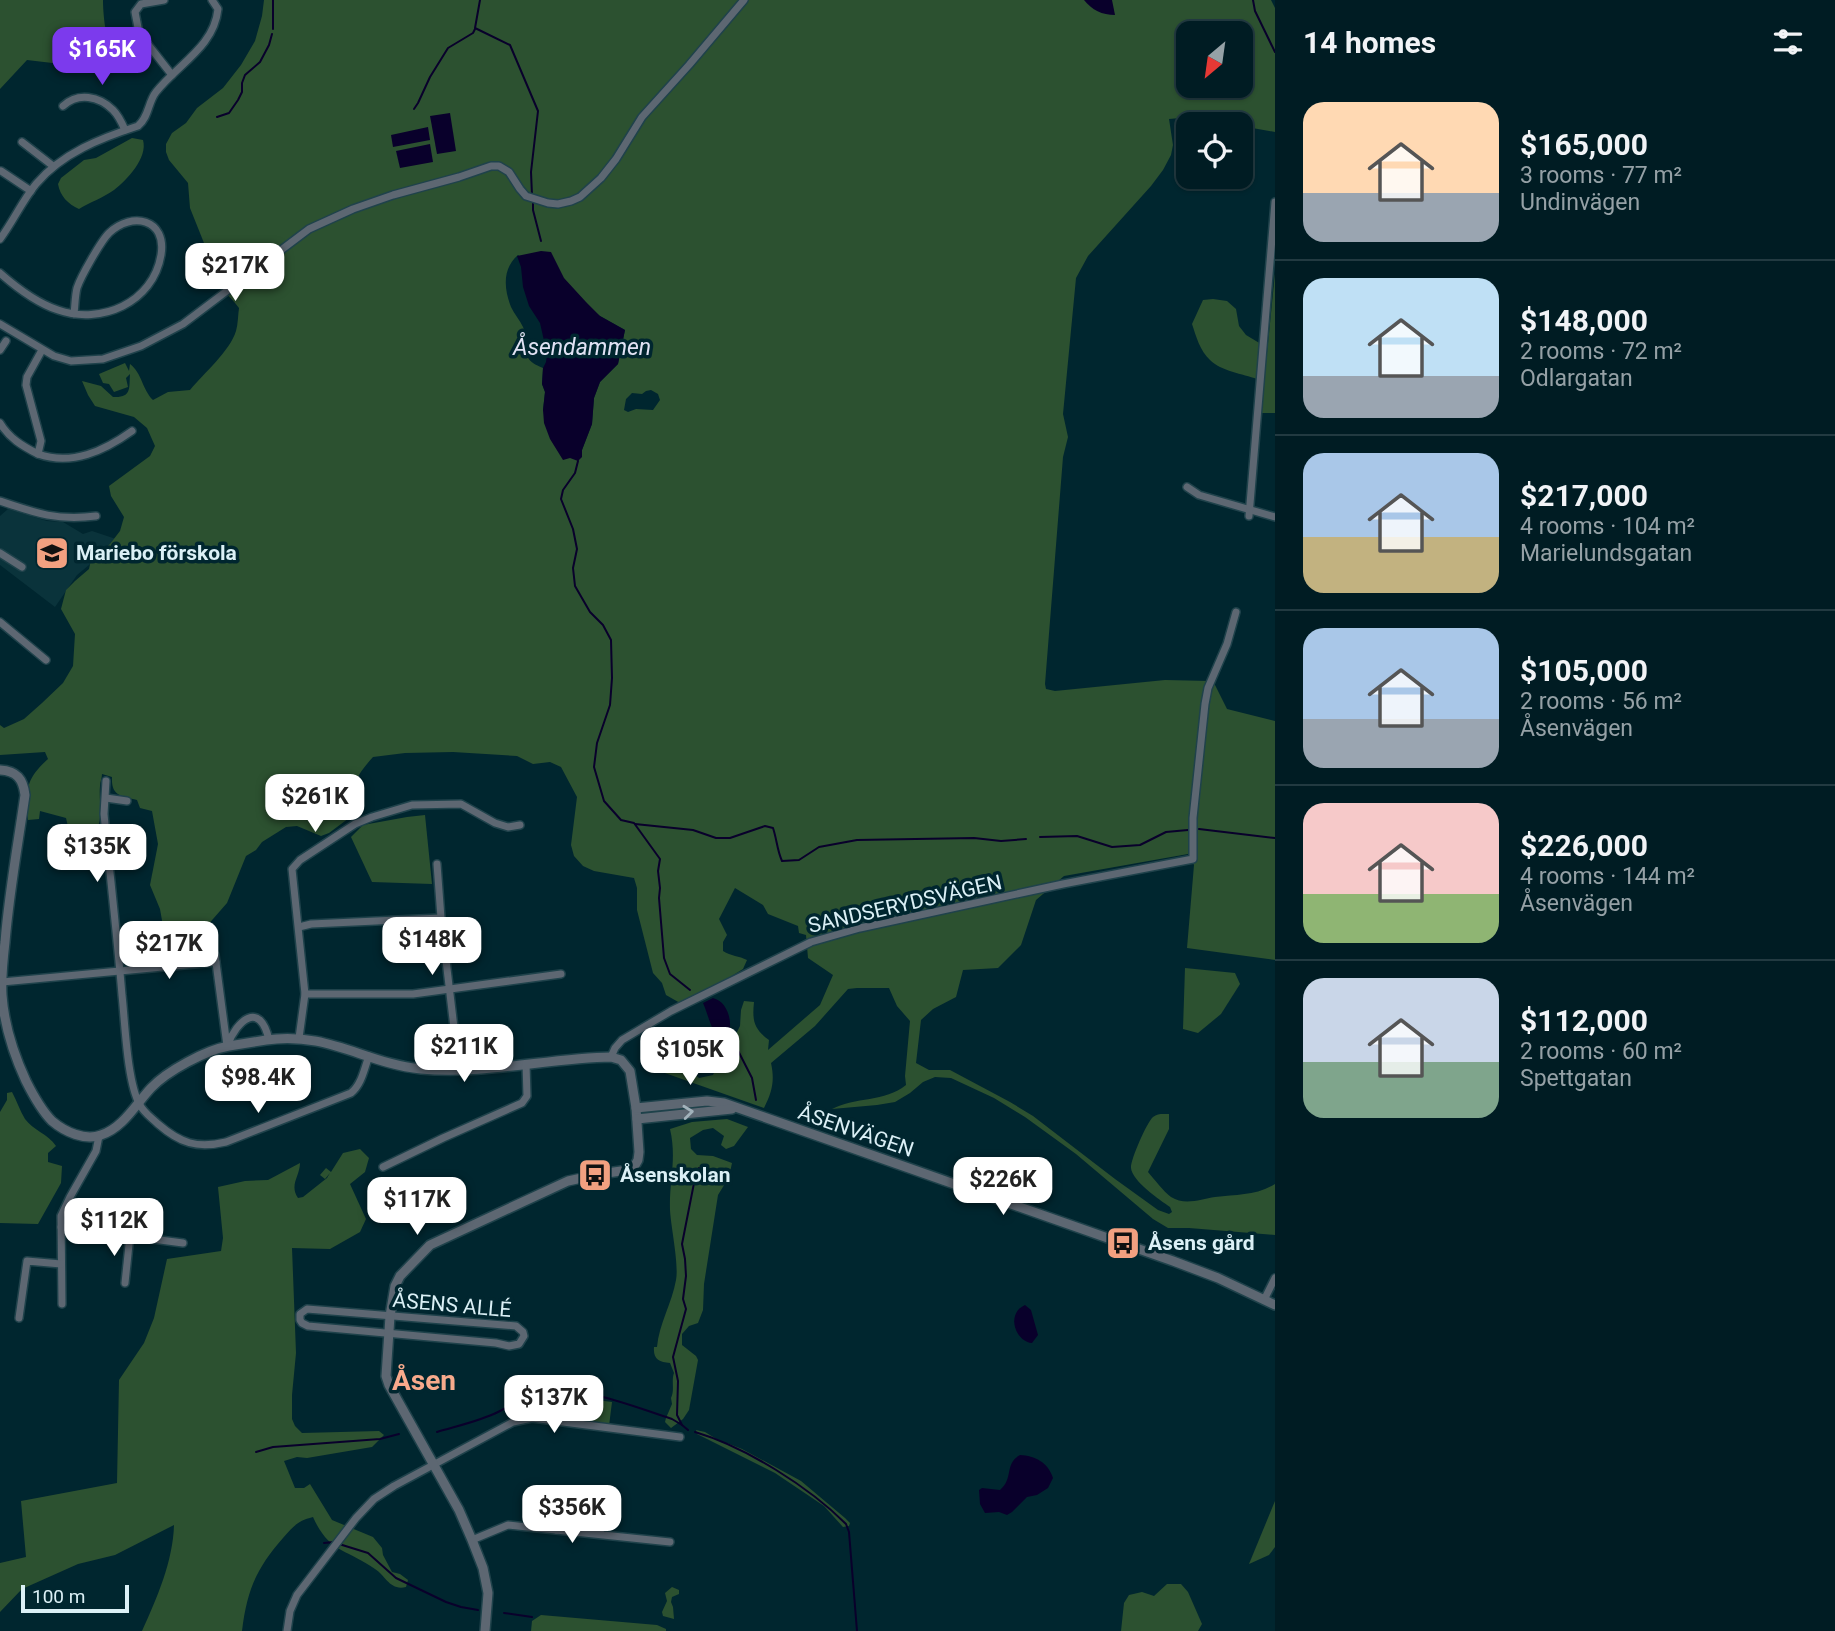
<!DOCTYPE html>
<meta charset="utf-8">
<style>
:root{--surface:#001c23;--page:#0a252b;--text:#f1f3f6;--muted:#95a1a6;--line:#223a41;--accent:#7c3aed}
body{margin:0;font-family:Roboto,sans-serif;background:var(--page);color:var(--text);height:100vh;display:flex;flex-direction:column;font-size:26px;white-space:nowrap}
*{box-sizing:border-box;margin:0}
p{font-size:23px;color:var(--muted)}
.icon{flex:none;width:38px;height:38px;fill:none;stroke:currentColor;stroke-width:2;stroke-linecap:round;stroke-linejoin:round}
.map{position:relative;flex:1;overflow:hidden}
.panel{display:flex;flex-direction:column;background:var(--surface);width:560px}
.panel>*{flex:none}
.needle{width:46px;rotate:209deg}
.controls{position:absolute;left:1176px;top:21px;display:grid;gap:14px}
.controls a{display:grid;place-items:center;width:77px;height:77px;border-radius:14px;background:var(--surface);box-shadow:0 2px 5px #0004,0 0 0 2px var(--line);font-size:35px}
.scale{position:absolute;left:21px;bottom:18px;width:108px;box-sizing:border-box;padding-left:7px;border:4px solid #dbf0f6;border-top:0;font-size:19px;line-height:24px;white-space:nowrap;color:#dbf0f6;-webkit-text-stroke:5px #00262f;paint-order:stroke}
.price{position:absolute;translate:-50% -60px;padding:0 16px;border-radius:14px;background:#fff;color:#222;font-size:23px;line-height:46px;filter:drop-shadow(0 2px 4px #0008)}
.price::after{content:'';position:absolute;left:50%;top:42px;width:21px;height:16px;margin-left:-10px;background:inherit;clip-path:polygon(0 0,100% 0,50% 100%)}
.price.active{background:var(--accent);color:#fff}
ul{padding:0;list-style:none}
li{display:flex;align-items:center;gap:21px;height:175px;padding:0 28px}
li+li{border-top:2px solid var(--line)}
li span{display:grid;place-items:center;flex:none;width:196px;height:140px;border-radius:21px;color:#555}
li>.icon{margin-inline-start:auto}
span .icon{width:84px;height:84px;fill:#fffc;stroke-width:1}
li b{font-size:30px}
h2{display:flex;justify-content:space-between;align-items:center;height:84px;padding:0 28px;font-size:30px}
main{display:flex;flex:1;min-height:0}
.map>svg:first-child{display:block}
.built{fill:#0a333b}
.green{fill:#2c5130;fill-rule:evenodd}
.water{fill:#09002b}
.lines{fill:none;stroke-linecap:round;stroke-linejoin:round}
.stream{stroke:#09002b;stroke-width:2}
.minor-casing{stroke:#1f424b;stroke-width:10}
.tertiary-casing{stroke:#1f424b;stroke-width:12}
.minor{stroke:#5d6772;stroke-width:7}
.tertiary{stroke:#5d6772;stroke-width:9}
.oneway{stroke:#a2b2bb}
.labels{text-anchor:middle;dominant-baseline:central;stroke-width:7;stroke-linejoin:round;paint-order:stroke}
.poi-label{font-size:21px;font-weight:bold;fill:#dbf0f6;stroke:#00262f;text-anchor:start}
.street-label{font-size:21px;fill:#dbf0f6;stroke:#00262f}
.water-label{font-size:23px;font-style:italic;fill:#e1e2f4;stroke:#00262f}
.district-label{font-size:28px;font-weight:bold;fill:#f7aa8c;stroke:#00262f}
</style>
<main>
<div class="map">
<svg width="1275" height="1631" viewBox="0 0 1275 1631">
<rect width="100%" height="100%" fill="#00262f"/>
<polygon class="built" points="8,509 47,521 63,522 83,534 92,531 119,540 77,575 55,607 0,565 0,516"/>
<g class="green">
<path d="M0,0h103c0,12 2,36 8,47 4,8 10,11 11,20l-2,4 -93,-11 -27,29z"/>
<path d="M264,0h1007l4,8v124l-34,-6v-2c-25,0 -48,-8 -72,-5l4,26 -2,10 -8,15 -12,16 -63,70 -12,22 -13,136 5,23 -5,20 -18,227 1,5 9,2 110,-11 45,1 5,4 12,24 48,12v239l-88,-12 7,-83 -6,-11 -124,22 -28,24 -15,45 -23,23 -35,2 -7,27 -23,12 -12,11 -5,43 13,7h21l60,32 23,14 82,63 43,31 11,4 3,-2 -2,-5c-10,-7 -38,-26 -39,-39 -1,-7 16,-46 22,-51 5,-4 10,-3 16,-3v15l-21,43c7,8 15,19 23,25 14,9 30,2 44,0 22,-3 40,-1 60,-13v51l-86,-7h-21l-15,-9 -77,-65 -51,-37 -31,-19 -43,-20 -16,-1 -12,5 -13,11 -15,9 -18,3 -45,4c23,-12 53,-7 74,-24l-1,-9 5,-55 -13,-15 -8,-18h-32l-9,1 -33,37 -44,37c4,18 1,29 -7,45l-102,-36 -2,-7 13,-2 18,8 8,7 14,-3 7,-16 7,-7 13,-26 1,-16 3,-9 10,1c-2,19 0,27 15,38l-1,10 52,-45 13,-30 -25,-17 -2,-23 -7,-2 -1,-7 -30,-12 -5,-9 -28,-17 -16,31 8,16 -4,7v9c8,5 16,5 24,9l-4,9 -43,27 -20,7 -14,-8 -4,-12 -9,-10 -16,-63v-22l-3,-10 -40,-7 -11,-5 -9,-10 -3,-11 6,-48 -16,-30 -11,-5 -17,2 -16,-8 -64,-4 -48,1 -32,4c-17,19 -25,32 -20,58l-24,18 -8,3 -24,-10 -11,1 -24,15 -6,8 -10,6 -19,47 -21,24 -43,-1 -3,-17 -10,-24 8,-41 -6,-33 -12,-3 -3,-8c-16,-4 -26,-4 -25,-23l-10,-3c0,4 -2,8 -2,12 -2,21 9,49 -22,54l-8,-5 -4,-17 -26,-7 -1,8 -11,1c-1,-31 -4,-39 20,-61l-3,-7 -45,3v-30l4,3 20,-9 18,-16 21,-20 10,-17 2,-32 -14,-25 5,-19 9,-9 14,-12 2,-9 19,-16 10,-13 4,-14 -13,-21 -2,-10 41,-30 5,-10 -8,-18 -13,-11 -39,-11 -7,-11 -6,-14 19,5 12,11c19,1 16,-9 17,-23l-4,4 2,9 -14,5 -5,-8 -6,-1 -4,-9 26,-11 4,8 1,-7c12,9 12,25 23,36l15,-8 22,-2c14,-17 40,-39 46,-59 2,-7 2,-16 3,-23 -10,-14 -24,-23 -35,-36l6,-14 -20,-50 -2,-25 -19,-23 -3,-8v-8l6,-11 14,-10 11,-15 26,-20 18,-23 14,-24 7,-25zM1188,33h53v53h-53zM518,255l82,61 25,14 -7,34 -18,18 -6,16 -2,26 -10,26v7l-12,1 -27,-48 2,-18 -3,-8 1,-16c-27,-10 -12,-23 -20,-41 -3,-7 -9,-13 -12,-20 -7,-18 -9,-38 7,-52zM651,390l7,4 2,6 -7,10 -17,-1 -8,3 -4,-2 2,-11 6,-6 10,1 4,-3z"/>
<path d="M132,138l11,2c5,18 -16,40 -29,50 -11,8 -24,12 -35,19 -11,-5 -19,-13 -21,-25l3,-6 23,-18 12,-2z"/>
<polygon points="1275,273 1275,413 1261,413"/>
<path d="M1213,299l14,2 9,8 3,17 7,9 15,9 -4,35c-14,-5 -36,-8 -47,-19 -10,-9 -14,-24 -18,-36l11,-24z"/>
<polygon points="425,815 432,884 372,882 351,837 363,825 407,817"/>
<polygon points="1185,968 1235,973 1240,984 1221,1014 1198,1033 1183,1029"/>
<path d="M12,1092c5,9 8,19 13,27 8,11 23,15 31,27l-8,7v9l14,4 -1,17 -23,41 -38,-1v-111l7,-12v-7z"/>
<path d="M727,1119l21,8 -14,19 -8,3 -5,-4 3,-9 -11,-8 -10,2 -13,8 1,11 6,6 16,1 19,7 -3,14 -11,18 -14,89 -1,26 -5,13 -9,3 -7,8v11l14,11 2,4 -9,50 -6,9 -12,9 -6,-6 1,-4 6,-14 -1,-6c4,-8 0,-17 3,-25l-4,-10c-11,-1 -17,-4 -16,-16h3c2,-23 15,-44 19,-67 3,-16 -5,-52 -6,-70 -1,-29 7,-51 0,-81l22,-7z"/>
<path d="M360,1149l9,9 -4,14 -15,12 16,35 -6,13 -30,17 -38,-1 4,105 -4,42v24l3,7 7,7 77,-2 5,4 -12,12 -65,11 -10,-1 -13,4 11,27h9l6,-4 22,36 41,17 9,11 1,7 9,17 8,2 8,6 -2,7c-16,4 -20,-11 -31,-18 -28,-20 -46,-16 -62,-52 -16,4 -19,9 -30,21 -27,31 -36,52 -41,93h-100c15,-33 31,-70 32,-106l-59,30 -37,9 -56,25 -22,23v-49l26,-6 -5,-56 96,-18 2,-103 25,-37 10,-25 13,-59 54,-8 2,-13 -5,-51 27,-6 23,-1 32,-17c0,13 -11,22 -2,35l5,-1 24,-19 3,-5 -5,6 -5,-4 6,-7 5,4 12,-19z"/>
<polygon points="581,1398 612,1402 609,1426 578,1423"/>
<polygon points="696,1430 705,1432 723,1443 727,1443 742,1449 801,1481 845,1518 850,1523 849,1526 843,1527 824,1506 775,1473 697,1434"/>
<polygon points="1275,1501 1275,1547 1269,1555 1249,1564"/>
<polygon points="1167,1584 1181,1584 1188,1592 1202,1624 1198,1631 1121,1631 1124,1603 1129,1595 1142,1592 1154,1596"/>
<polygon points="672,1587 679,1590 679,1594 672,1597 671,1602 673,1607 674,1619 663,1616 662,1612 667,1601 665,1593"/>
<polygon points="541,1615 657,1625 666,1629 666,1631 531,1631 532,1621"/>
</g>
<g class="water">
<path d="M1084,0h28l3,15c-13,0 -23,-5 -31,-15z"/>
<polygon points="450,113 456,151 437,154 430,116"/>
<polygon points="428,127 430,140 393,147 391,135"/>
<polygon points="430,144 433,162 400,168 396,151"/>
<polygon points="541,251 551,252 564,278 586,302 600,316 625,330 618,364 600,382 594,398 592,424 582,450 582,457 578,461 570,458 563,460 550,439 544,423 543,410 545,392 542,384 543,368 546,362 547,354 540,323 529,306 523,287 521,267 517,256"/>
<path d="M713,998c16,4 21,27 14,41l-4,2c-13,-10 -14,-25 -20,-38z"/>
<path d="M1025,1305l6,5 7,25 -6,8c-16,-1 -27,-29 -7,-38z"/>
<path d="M1020,1455c15,1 28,7 33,23l-5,10 -11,7 -10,2 -15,15 -5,3 -8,-3 -14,1 -5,-9 -1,-14 3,-2 18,2c14,-12 4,-26 20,-35z"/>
</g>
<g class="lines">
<g class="stream">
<polyline points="480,0 475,28 510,45 538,111 531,172 532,195"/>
<polyline points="1253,0 1255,11 1275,52"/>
<polyline points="273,29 273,0"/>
<polyline points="414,109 418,103 430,77 448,48 473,33 475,29"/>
<polyline points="217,117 229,113 238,100 242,92 242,83 245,75 260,62 269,45 272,34"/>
<polyline points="533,200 533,210 541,241"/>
<polyline points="578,461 575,473 563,490 561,499 573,529 577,549 573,568 575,586 590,612 603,625 611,640 612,678 610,705 597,743 594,767 604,801 621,820 634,823 660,859 658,871 660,888 659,898 664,958 670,974 690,990"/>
<path d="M635,824l58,6 23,8h14l35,-12 8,2c4,12 4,22 9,33l17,-1 20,-13 38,-7 117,-2 27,3 25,-2"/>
<polyline points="1199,829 1275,838"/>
<polyline points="1040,837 1077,836 1112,847 1140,845 1166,832 1188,830"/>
<polyline points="729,1033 752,1078 756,1100"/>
<polyline points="688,1430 682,1425 677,1415 678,1381 673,1357 686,1309 683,1299 686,1276 685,1259 682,1244 696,1173 699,1168"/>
<path d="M437,1432c20,-6 43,-11 61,-20 10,-5 19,-12 29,-15 50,-16 98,7 145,22l10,6"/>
<path d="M695,1432c51,15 114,55 151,92l3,8 8,99"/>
<polyline points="256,1452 273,1447 380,1439 399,1434"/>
<polyline points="324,1543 334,1542"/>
<polyline points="339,1544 368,1553 396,1578 446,1602 461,1607 478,1610"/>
<polyline points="504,1613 532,1617"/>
</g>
<g class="minor-casing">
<g id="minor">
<polyline points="164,0 141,4 135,12 139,33 172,75"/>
<path d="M63,106c15,-14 36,-10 50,4 6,6 9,13 12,20"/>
<polyline points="22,142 53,166"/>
<polyline points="1,171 31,191"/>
<path d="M0,239c13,-17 22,-38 36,-55 26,-31 65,-46 102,-58 11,-9 10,-24 18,-34 22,-28 58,-45 62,-83l-6,-9"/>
<path d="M0,273c17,15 37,30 58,37 43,15 95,-7 103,-55 6,-36 -29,-44 -52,-22 -8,8 -28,43 -32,55 -2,8 -2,18 -3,26"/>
<polyline points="0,324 54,356 71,361 103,359 141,346 183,324 309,229 353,209 393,195 459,177 491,166 499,166 509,172 520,189 526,196 548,203 558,204 571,201 580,197 601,178 616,159 642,117 689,65 744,0"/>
<polyline points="0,350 6,341"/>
<path d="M0,423c9,15 22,23 38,31l3,-13 -15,-56 1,-8 15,-27"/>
<path d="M38,454c34,12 66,-3 94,-23"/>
<polyline points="1187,487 1199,495 1275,517"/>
<path d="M0,501c35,12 57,20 96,15"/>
<polyline points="1249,516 1275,202"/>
<polyline points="0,553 22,567"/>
<polyline points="0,622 46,660"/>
<path d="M106,781l-2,33c6,61 13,121 18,181 3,27 5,88 18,110 4,8 12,13 18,19 22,19 39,25 68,18l125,-49c11,-9 13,-24 18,-37"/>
<polyline points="106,798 127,801"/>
<polyline points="437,864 441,918 459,1070"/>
<polyline points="299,927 311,924 441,918"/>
<polyline points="215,955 227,1046"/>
<polyline points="2,982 216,962"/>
<polyline points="305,994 413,994 561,974"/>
<polyline points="299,1038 305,994 292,869 300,860 355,824 372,817 412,805 461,804 495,823 508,827 520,825"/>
<path d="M227,1046c10,-26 33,-46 42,-6"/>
<polyline points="611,1057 615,1048 622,1040 671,1011 811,942 860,928 1063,884 1193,859 1193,818 1205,704 1208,688 1227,644 1236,612"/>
<polyline points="383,1167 443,1138 522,1103 527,1096 526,1064"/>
<polyline points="61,1227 183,1243"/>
<polyline points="125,1283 130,1235"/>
<polyline points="1264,1300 1275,1278"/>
<polyline points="62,1304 61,1216 70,1197 96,1151 99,1136"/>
<polygon points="307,1309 516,1326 523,1332 524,1336 519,1344 509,1346 496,1343 308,1326 302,1323 300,1320 300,1314"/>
<polyline points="19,1318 27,1261 61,1264"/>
<polyline points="556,1530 560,1498 603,1502 600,1534"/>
<polyline points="472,1540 508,1525 670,1542"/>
<polyline points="287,1631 290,1611 297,1595 356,1518 374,1499 394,1486 513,1422 532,1418 680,1437"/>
</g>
</g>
<g class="tertiary-casing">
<g id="tertiary">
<path d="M0,770c17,1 23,9 25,25 -7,49 -16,98 -20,147 -2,17 -4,36 -3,53 2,29 12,60 24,86 7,14 15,29 26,40 13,11 33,20 49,14 22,-7 35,-31 50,-47 16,-17 55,-38 78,-42 12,-2 25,-4 37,-6 62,-9 98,23 155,29 63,6 128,-11 190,-12l10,3 9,11 6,37 3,44 -1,8 -4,7 -6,3 -28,4 -32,7 -138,64 -30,31 -5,10 -5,30 -4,60 3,9 70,125 13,30 11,28 5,25 -3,38"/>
<polyline points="636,1108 707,1101 724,1103 1173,1261 1218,1278 1275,1305"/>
<polyline points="637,1119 732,1109"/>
</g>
</g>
<use href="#minor" class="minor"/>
<use href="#tertiary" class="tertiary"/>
</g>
<defs><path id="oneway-chevron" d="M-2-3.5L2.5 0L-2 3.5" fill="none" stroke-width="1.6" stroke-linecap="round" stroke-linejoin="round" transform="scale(1.75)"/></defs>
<use class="oneway" href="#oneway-chevron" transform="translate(688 1112) rotate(-6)"/>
<defs>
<g id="school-square" transform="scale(1.75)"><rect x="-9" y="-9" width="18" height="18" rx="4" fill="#f2a080" stroke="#00262f"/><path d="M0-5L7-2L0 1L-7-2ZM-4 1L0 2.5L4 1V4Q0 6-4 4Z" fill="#111"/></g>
<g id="bus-square" transform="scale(1.75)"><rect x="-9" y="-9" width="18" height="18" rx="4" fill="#f2a080" stroke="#00262f"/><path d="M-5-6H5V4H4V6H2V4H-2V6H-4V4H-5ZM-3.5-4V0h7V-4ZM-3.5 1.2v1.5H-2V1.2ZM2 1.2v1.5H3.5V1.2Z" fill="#111"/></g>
</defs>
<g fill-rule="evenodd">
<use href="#school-square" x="52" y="553"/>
<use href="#bus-square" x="595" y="1175"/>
<use href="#bus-square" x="1123" y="1243"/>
</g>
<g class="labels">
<g class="poi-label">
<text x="76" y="553">Mariebo förskola</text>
<text x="620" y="1175">Åsenskolan</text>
<text x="1148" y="1243">Åsens gård</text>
</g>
<g class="street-label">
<text transform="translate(905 904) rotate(-13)">SANDSERYDSVÄGEN</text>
<text transform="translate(856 1131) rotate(19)">ÅSENVÄGEN</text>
<text transform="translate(452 1305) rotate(5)">ÅSENS ALLÉ</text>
</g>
<g class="water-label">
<text x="582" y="347">Åsendammen</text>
</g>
<g class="district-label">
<text x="424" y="1380">Åsen</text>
</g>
</g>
</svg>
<div class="controls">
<a><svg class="needle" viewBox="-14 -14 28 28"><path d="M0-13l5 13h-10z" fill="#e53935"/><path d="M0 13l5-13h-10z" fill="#95a1a6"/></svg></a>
<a><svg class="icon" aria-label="locate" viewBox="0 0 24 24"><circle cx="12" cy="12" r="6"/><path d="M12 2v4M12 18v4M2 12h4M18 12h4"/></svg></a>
</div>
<div class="scale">100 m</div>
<b class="price active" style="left:102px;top:87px">$165K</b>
<b class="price" style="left:235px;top:303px">$217K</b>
<b class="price" style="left:315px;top:834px">$261K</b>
<b class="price" style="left:97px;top:884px">$135K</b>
<b class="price" style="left:432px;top:977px">$148K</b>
<b class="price" style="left:169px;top:981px">$217K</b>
<b class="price" style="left:464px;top:1084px">$211K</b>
<b class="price" style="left:690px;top:1087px">$105K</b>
<b class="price" style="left:258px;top:1115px">$98.4K</b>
<b class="price" style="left:1003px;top:1217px">$226K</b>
<b class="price" style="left:417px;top:1237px">$117K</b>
<b class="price" style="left:114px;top:1258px">$112K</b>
<b class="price" style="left:554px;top:1435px">$137K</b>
<b class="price" style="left:572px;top:1545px">$356K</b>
</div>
<section class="panel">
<h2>14 homes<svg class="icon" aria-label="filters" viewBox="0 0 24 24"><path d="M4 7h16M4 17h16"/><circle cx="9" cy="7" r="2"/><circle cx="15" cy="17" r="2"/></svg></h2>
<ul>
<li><span style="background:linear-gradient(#ffd9b3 65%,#9aa5b1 0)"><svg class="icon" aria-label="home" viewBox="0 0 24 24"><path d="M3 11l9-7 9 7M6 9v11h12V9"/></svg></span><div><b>$165,000</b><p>3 rooms · 77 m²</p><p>Undinvägen</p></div></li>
<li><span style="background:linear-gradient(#bfe0f5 70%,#9aa5b1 0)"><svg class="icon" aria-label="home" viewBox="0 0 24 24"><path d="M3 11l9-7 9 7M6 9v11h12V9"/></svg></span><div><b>$148,000</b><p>2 rooms · 72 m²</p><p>Odlargatan</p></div></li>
<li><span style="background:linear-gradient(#a9c7e8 60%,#c2b280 0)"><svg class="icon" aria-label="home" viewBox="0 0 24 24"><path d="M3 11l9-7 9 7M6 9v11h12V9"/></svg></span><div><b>$217,000</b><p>4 rooms · 104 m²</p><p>Marielundsgatan</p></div></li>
<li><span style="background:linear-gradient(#a9c7e8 65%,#9aa5b1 0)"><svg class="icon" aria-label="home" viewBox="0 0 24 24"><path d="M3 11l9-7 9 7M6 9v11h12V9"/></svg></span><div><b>$105,000</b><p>2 rooms · 56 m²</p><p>Åsenvägen</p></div></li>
<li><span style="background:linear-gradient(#f6c9c9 65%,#8fb573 0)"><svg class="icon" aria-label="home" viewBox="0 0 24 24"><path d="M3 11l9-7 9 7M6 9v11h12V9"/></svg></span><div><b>$226,000</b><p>4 rooms · 144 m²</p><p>Åsenvägen</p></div></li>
<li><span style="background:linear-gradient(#c9d6e8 60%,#7fa58c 0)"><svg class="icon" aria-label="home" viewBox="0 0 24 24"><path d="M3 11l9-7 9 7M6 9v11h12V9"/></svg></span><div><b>$112,000</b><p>2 rooms · 60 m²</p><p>Spettgatan</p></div></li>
</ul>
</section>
</main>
